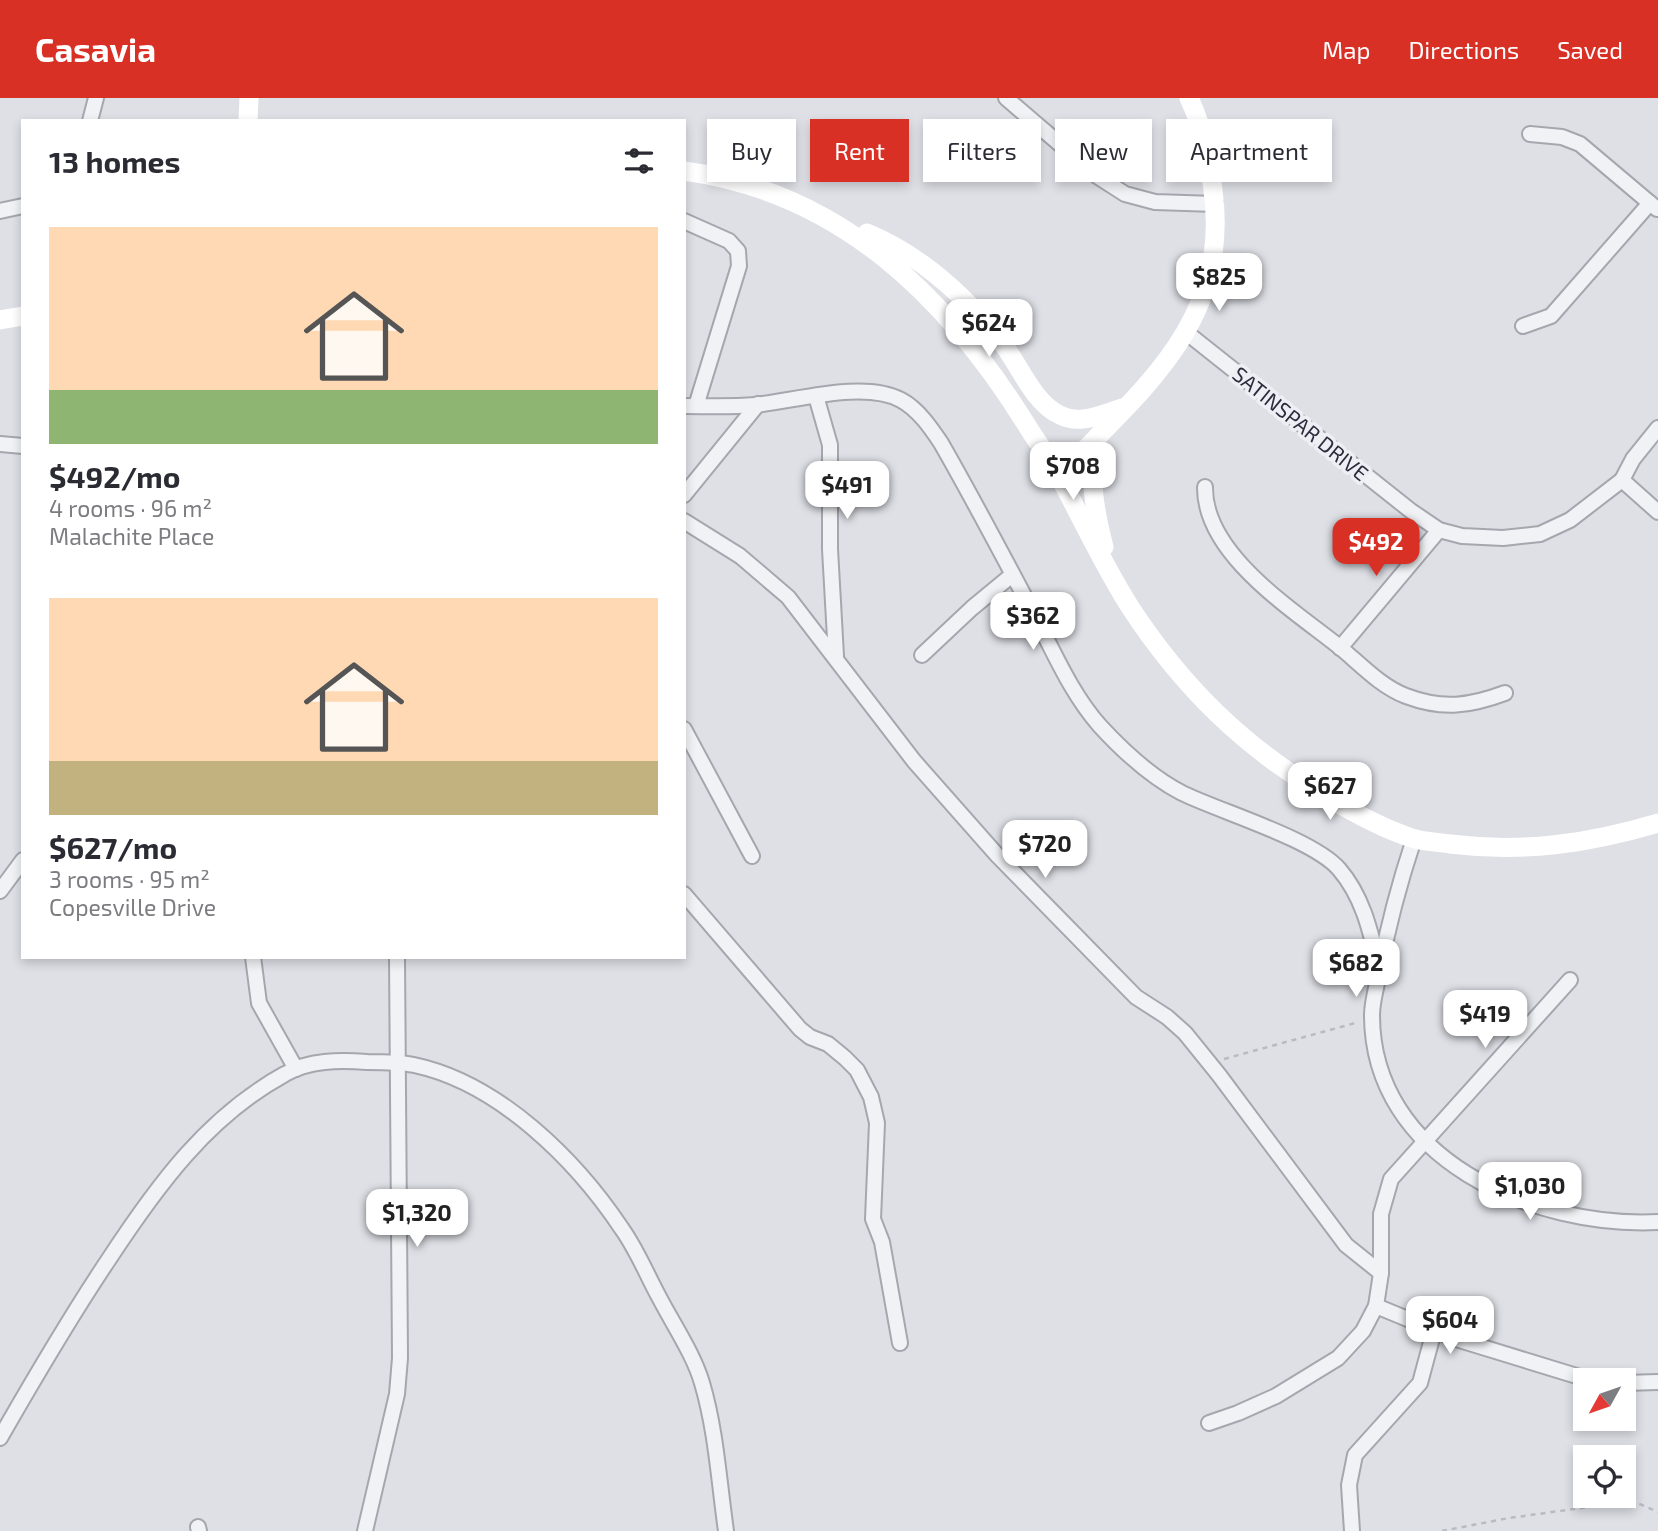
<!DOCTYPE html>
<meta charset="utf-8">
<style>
:root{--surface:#fff;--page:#f2f2f3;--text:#2b2b33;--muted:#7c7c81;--accent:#d93025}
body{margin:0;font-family:"Exo 2",sans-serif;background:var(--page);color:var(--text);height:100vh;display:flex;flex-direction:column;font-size:26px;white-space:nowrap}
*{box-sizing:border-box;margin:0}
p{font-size:23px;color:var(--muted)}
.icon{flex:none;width:38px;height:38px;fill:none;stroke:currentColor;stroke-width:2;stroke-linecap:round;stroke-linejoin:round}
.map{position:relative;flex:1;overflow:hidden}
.details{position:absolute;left:21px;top:21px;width:665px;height:840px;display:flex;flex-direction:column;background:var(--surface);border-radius:0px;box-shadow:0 4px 10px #0003}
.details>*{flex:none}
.banner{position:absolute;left:707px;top:21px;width:665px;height:63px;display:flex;gap:14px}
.needle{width:46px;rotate:230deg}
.fabs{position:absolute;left:1573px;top:1270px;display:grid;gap:14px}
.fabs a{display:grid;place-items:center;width:63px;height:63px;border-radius:0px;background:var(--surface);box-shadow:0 4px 10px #0003;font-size:35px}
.price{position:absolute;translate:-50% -60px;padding:0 16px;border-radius:14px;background:#fff;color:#222;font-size:23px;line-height:46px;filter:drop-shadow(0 2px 4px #0008)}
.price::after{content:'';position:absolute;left:50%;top:42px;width:21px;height:16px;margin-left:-10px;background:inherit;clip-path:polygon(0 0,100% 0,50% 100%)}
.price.selected{background:var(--accent);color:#fff}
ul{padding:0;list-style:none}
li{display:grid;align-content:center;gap:14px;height:371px;padding:0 28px}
li span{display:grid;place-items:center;height:217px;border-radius:0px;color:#555}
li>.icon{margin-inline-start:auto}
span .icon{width:126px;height:126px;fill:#fffc;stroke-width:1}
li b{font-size:30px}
h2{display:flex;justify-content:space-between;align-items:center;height:84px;padding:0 28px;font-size:30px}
.pill{padding:0 24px;border-radius:0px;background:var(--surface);box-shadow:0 4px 10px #0003;font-size:24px;line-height:63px}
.pill.selected{background:var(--accent);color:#fff}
header{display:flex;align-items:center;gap:42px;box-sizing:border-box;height:98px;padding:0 35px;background:var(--accent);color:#fff}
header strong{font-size:33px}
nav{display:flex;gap:38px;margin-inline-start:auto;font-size:24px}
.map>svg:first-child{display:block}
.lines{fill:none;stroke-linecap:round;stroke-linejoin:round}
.street-casing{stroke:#a5a7af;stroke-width:18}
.path{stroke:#b9bbc1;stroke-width:2.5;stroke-dasharray:5 5;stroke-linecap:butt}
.street{stroke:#f1f2f5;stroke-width:14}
.secondary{stroke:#fff;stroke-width:19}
.labels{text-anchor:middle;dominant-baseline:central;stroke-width:7;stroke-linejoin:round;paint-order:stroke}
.street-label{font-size:21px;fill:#2a2d3b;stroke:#eeeff4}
</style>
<header>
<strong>Casavia</strong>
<nav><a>Map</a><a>Directions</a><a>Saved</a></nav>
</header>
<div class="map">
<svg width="1658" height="1433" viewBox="0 0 1658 1433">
<rect width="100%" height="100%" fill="#dfe0e6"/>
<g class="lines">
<g class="street-casing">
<g id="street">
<polyline points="1006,0 1097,78 1125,96 1155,104 1215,106"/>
<polyline points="90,23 96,0"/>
<polyline points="1530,36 1562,39 1580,46 1657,111"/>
<polyline points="0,113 23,108"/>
<polyline points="684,123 729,143 738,153 739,168 696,308"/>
<polyline points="1523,228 1551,218 1650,105"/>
<polyline points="1187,235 1411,413 1439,432 1462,438 1503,440 1540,436 1570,422 1622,382 1633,361 1658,330"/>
<polyline points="816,298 830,347 830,451 836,558"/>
<path d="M684,308c24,0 48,1 71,-1 40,-4 109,-25 146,-5 17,9 30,28 40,43 31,54 60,109 89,164 22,40 39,84 70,119 23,25 51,51 82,67 39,19 131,46 157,76 25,29 32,65 41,102"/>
<polyline points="0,346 23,348"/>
<polyline points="1622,382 1658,414"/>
<path d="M1205,389c-1,68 90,124 137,162 20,17 40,38 64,47 37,14 64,10 99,-3"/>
<polyline points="684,397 758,306"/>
<polyline points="684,423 740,458 788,499 914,663 997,757 1136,899 1167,919 1185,935 1219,977 1346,1147 1381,1175"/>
<polyline points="1340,550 1439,432"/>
<polyline points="922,557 972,510 1012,477"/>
<polyline points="684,631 752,758"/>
<path d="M1414,741c-15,45 -26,87 -35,134 -2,13 -7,28 -7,42 0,144 161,213 286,207"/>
<polyline points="0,793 23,762"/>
<polyline points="684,796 800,931 810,939 828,946 845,960 857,972 871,999 877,1025 873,1121 882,1144 900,1245"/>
<polyline points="253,859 259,905 296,971"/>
<polyline points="1570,882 1391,1081 1381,1116 1381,1175 1376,1208 1456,1241 1593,1283"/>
<polyline points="1624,1285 1658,1284"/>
<polyline points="1209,1325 1238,1315 1276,1298 1338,1260 1363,1233 1376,1208"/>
<path d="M0,1340c35,-61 70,-121 109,-179 48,-73 98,-142 176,-185 24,-14 54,-14 82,-12 15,0 32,0 47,3 85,18 162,95 208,164 15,21 25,46 37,68 14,27 35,58 43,86 14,47 17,99 24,148"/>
<polyline points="198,1429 199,1433"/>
<polyline points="365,1433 397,1296 400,1260 397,859"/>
<polyline points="1352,1433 1349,1387 1355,1357 1420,1285 1434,1233"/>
</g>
</g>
<g class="path">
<polyline points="1224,961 1359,924"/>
<polyline points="1442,1433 1509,1420 1603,1407 1635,1404 1658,1414"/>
</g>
<use href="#street" class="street"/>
<g class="secondary">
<polyline points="248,23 249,0"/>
<path d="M684,73c156,21 262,125 342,253 11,18 24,35 34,54 23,43 44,88 70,129 53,81 114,140 196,189 28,17 55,32 86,42 12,4 26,4 38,6 73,9 137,0 208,-21"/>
<path d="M867,135c53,22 98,63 133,107 19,23 32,62 60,75 20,10 42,0 62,-7"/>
<polyline points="0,222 23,218"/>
<path d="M1098,338c-10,40 -4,72 6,111"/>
<path d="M1059,378c82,-86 172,-153 154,-286 -4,-32 -10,-63 -24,-92"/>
</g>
</g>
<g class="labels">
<g class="street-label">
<text transform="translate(1301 325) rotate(39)">SATINSPAR DRIVE</text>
</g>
</g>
</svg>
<div class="fabs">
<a><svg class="needle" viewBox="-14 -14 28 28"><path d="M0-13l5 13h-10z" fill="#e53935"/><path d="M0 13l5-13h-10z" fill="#7c7c81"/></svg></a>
<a><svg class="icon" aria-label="locate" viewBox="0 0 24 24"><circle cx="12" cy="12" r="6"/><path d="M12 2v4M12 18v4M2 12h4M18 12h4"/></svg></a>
</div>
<b class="price" style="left:1219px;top:215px">$825</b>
<b class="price" style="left:989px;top:261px">$624</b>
<b class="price" style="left:1073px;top:404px">$708</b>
<b class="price" style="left:847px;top:423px">$491</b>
<b class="price selected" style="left:1376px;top:480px">$492</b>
<b class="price" style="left:1033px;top:554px">$362</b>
<b class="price" style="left:1330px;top:724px">$627</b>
<b class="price" style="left:1045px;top:782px">$720</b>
<b class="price" style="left:1356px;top:901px">$682</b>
<b class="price" style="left:1485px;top:952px">$419</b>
<b class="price" style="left:1530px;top:1124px">$1,030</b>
<b class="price" style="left:417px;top:1151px">$1,320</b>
<b class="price" style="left:1450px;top:1258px">$604</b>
<div class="banner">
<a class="pill">Buy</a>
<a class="pill selected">Rent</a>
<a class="pill">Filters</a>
<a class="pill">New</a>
<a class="pill">Apartment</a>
</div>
<section class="details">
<h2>13 homes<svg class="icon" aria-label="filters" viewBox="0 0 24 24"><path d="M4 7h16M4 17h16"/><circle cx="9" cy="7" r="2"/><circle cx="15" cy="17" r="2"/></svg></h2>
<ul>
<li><span style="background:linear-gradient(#ffd9b3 75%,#8fb573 0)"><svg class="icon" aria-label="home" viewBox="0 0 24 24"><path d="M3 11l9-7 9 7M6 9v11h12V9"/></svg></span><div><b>$492/mo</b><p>4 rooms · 96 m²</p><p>Malachite Place</p></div></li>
<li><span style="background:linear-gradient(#ffd9b3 75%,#c2b280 0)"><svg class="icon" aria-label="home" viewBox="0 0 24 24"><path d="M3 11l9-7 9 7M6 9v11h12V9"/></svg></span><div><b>$627/mo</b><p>3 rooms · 95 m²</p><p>Copesville Drive</p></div></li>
</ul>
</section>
</div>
